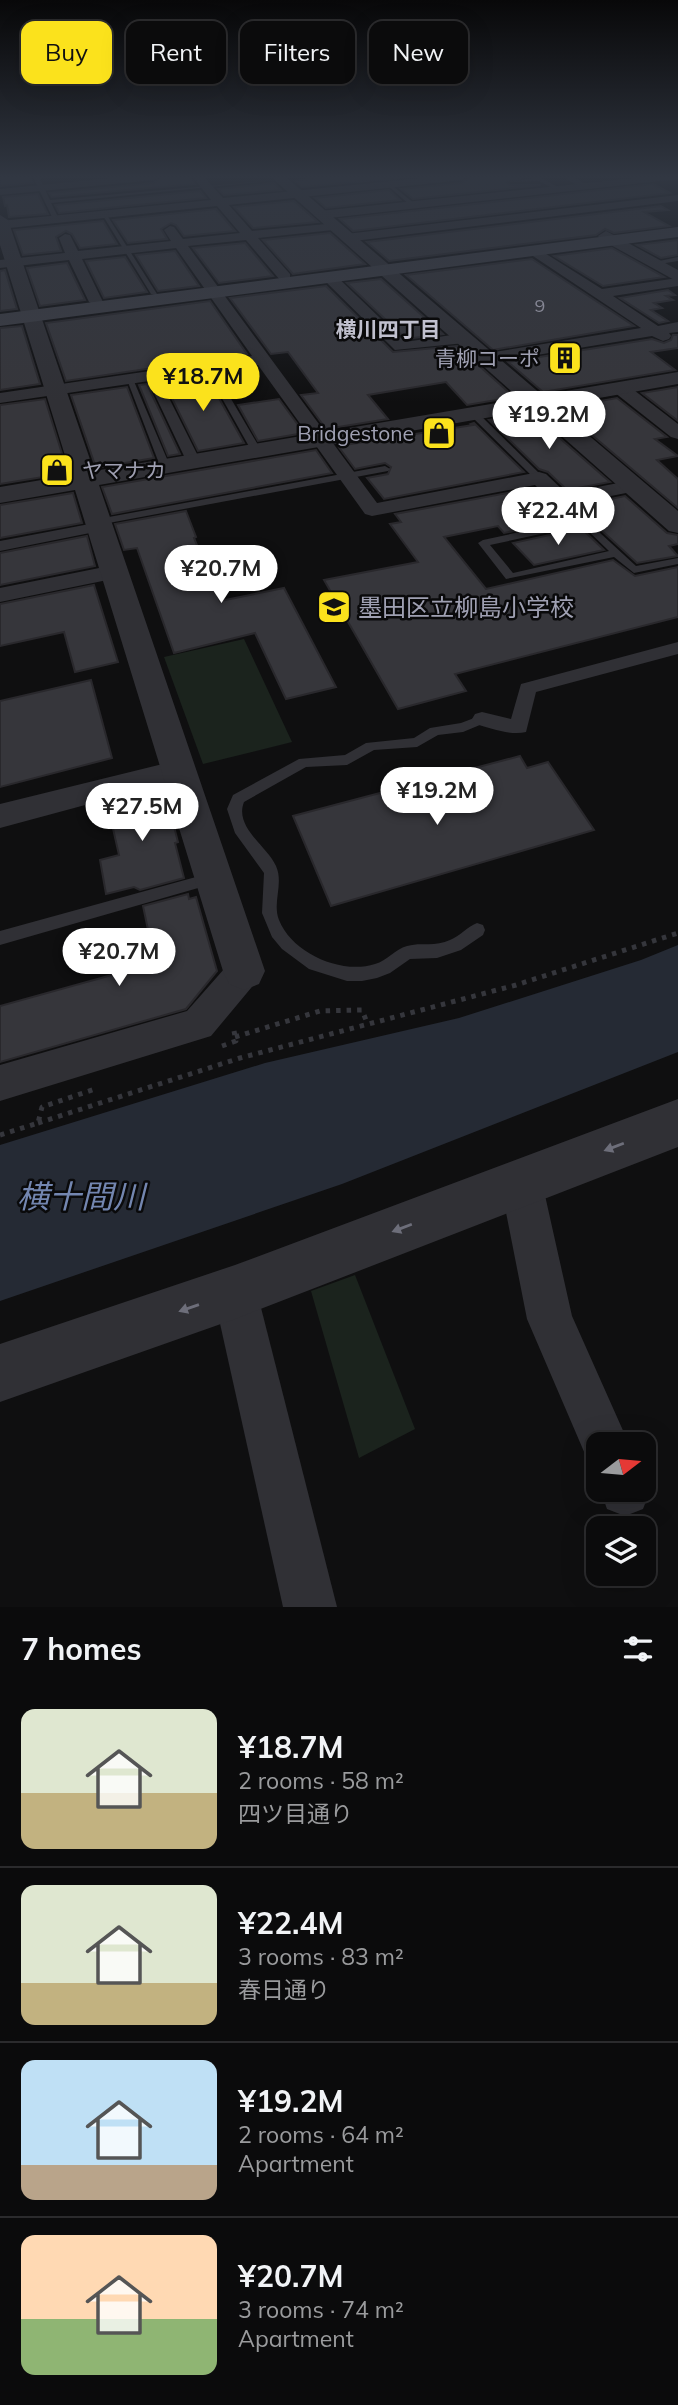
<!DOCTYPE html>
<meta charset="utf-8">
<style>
:root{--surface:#0b0b0c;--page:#19191a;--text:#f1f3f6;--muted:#9a9b9d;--line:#2b2b2d;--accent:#fbe21c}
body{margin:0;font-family:Mulish,"Noto Sans JP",sans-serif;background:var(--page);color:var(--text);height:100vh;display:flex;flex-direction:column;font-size:26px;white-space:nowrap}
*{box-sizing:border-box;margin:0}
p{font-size:23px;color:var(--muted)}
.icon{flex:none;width:38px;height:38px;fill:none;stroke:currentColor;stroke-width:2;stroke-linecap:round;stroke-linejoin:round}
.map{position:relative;height:1607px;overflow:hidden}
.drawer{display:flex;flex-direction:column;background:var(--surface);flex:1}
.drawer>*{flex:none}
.hud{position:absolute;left:21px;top:21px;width:637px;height:63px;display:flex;gap:14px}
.needle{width:46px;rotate:74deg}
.buttons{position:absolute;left:586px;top:1432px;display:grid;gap:14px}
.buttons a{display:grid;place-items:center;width:70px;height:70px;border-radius:14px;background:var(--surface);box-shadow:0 7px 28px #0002,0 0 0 2px var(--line);font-size:35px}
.price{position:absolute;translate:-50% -60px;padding:0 16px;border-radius:24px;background:#fff;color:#222;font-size:23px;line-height:46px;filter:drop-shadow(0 2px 4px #0008)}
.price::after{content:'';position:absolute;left:50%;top:42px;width:21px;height:16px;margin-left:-10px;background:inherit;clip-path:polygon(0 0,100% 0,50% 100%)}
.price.on{background:var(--accent);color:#111}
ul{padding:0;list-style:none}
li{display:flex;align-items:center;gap:21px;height:175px;padding:0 21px}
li+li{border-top:2px solid var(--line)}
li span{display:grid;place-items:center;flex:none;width:196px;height:140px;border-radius:14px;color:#555}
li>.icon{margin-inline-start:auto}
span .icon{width:84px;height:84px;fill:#fffc;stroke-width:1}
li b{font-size:30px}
h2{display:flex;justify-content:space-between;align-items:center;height:84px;padding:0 21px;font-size:30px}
.tag{padding:0 24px;border-radius:14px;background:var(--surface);box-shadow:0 7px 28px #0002,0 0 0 2px var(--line);font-size:24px;line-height:63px}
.tag.on{background:var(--accent);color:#111}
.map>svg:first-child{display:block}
.green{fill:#1b231d}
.water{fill:#252a34}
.building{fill:#36363b;stroke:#29282c;stroke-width:2}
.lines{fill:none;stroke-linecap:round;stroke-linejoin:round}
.path{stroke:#35363c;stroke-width:5;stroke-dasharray:4.5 6;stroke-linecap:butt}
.service{fill:#303035;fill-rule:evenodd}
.pedestrian{fill:#303035;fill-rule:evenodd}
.minor{fill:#303035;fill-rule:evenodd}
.tertiary{fill:#303035;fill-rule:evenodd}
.secondary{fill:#3d3e45;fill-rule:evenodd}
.oneway{fill:#6d6e7a}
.labels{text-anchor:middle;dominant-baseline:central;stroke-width:5;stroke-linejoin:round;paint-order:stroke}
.far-number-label{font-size:18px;fill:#858694}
.far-neighbourhood-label{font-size:21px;font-weight:bold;fill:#c0c0ce;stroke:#0a0a0b}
.far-poi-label{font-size:21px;fill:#9fa0b2;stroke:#0a0a0b;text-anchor:end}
.poi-label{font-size:24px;fill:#9fa0b2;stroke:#0a0a0b;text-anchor:start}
.near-water-label{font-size:32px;font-style:italic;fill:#7386b0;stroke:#0a0a0b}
</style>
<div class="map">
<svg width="678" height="1607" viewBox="0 0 678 1607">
<rect width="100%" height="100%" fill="#0f0f10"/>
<g class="green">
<polygon points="244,639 292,742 203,764 164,657"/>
<polygon points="355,1275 415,1429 359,1458 311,1291"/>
</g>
<polygon class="water" points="678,945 678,1052 342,1184 0,1301 0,1145 265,1063 459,1018 641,960"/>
<g class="building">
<polygon points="0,177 30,177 33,183 0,186"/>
<polygon points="162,177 190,177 195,184 52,197 49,193 154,183"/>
<polygon points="322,177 408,177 302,187 295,181"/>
<polygon points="470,177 525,177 507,182 510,185 541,185 413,199 401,189 462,183"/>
<polygon points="274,183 281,190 224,195 218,189"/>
<polygon points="653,184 670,193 353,231 340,219"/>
<polygon points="389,190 400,200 326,208 315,198"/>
<polygon points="200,191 206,198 59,213 55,205"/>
<polygon points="38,194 48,214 9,217 7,205 5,206 3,197"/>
<polygon points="294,201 318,222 253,228 234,207"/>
<polygon points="661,206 668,210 644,212 669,226 614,233 605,229 596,235 389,261 367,242"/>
<polygon points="216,209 235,231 184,236 176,225 171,223 161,229 167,239 128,243 113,220"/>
<polygon points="103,221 117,244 80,248 72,234 66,231 56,237 61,251 23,255 14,230"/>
<polygon points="330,233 365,264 293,274 263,240"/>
<polygon points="678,240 678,255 661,258 637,245"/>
<polygon points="245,243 273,276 219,283 193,248"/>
<polygon points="612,248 664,277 603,286 554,256"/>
<polygon points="175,251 199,286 158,291 136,255"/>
<polygon points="125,257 147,292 104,298 86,261"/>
<polygon points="532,259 634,326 493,350 406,275"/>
<polygon points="67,263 85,300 40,306 27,268"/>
<polygon points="5,270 17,309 0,311 0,271"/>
<polygon points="381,279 443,334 406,339 347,283"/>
<polygon points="326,286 393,352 457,346 514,397 467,405 446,382 368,395 388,419 326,429 301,395 318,393 288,352 271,354 230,298"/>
<polygon points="668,290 675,295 666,296 673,300 654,303 662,308 651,310 668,321 659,323 620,298"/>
<polygon points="210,301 247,354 66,381 46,323"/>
<polygon points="22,326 40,384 0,390 0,328"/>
<polygon points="673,335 678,335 678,348 651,352 675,370 543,392 508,362 652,339 664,343 671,340"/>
<polygon points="206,375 244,443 198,451 164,382"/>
<polygon points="147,384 180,454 168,456 139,385"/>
<polygon points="127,387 154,458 96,468 71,395"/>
<polygon points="678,387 678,421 642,393"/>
<polygon points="617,398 667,437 655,439 678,456 657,460 678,479 678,508 560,408"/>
<polygon points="45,399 68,473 0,484 0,405"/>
<polygon points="279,399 304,433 258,441 238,405"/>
<polygon points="531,413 610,482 567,490 548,472 539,469 489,420"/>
<polygon points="474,423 524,472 384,499 367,478 388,474 391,467 385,463 355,469 338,446 473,425 471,424"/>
<polygon points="316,450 332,473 112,514 102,487"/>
<polygon points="534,488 552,506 561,509 571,518 504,533 498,526 444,537 486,589 613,560 635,576 678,567 678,617 455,674 466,691 398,709 324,580 418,562 390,524 401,522 395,514"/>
<polygon points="73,493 82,523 0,538 0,505"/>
<polygon points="625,496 667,533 678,535 678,544 669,546 678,556 637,563 575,506"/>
<polygon points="186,511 196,537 194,538 220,601 284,588 336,687 286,699 255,633 174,653 137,548 124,550 115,524"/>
<polygon points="581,528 604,550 534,565 513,543"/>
<polygon points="87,536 95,566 0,585 0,553"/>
<polygon points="94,585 118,662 75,672 64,632 0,646 0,604"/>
<polygon points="91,680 112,758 0,787 0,701"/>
<polygon points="520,756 527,768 548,762 594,830 331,906 293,816"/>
<polygon points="164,787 178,842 175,843 184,878 140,890 134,887 106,894 100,860 119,855 107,802"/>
<polygon points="188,894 189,899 196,897 217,971 186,1009 0,1062 0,1006 155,963 143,906"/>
</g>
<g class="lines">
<g class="path">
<polyline points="235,1037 320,1011 362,1010 368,1025"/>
<polyline points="222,1046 236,1041 234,1031"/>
<polyline points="38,1123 240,1058 516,985 678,933"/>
<polyline points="0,1135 38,1123 42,1107 98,1088"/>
</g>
<g class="service">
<polygon points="33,177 56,177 40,179 50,200 309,177 51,203 59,219 56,221 53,219"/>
<polygon points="540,177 561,189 556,190 539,181 510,182"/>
<polygon points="385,183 389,183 415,204 415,206 411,206"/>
<polygon points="105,212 157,294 156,295 151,294 102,214"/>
<polygon points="678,257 678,261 653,265 650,263"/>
<polygon points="206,366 213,368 261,450 259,452 251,450 205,368"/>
<polygon points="126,377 133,379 170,466 168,468 160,466"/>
<polygon points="470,411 476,411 542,476 542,480 536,480 470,415"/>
<polygon points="385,466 390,469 388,471 98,525 93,522 98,519"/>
<path d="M561,497l75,69 42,-8v6l-44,9 -20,-16 -108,22 -28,-36 5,-3 93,-20 -20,-20zM582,525l27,26 -96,22 -23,-28z"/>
<path d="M482,715l6,4 -1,3 -24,10 -25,3 -21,12 -43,3 -27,15 -41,2 -62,35c-10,25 23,44 32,64 8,18 -4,36 3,54 13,33 62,55 96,44 12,-3 20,-15 32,-18 14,-4 29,1 43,-6 10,-4 17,-13 27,-17l6,2 2,5 -2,5 -22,15 -24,8 -27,1 -20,14 -13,5 -15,3h-15l-38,-12 -27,-20 -10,-12 -10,-24 2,-40 -29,-40 -8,-24 6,-14 66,-36 46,-4 21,-12 48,-5 16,-10 31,-5z"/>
<polygon points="214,872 219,874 222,878 219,882 0,945 0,931"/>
</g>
<g class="pedestrian">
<polygon points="563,177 573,177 589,186 582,188"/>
<polygon points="152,372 158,376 198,456 196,459 186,459 184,456 146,376"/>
<polygon points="100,522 108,527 105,530 0,551 0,541"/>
<path d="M678,642v12l-142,38 -10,40c-15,4 -36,-4 -51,-8l-3,-5 3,-5 7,-2 29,7 10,-35z"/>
</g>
<g class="minor">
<polygon points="122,177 160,177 154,180 0,195 0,189"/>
<polygon points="193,177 204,177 223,198 432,177 468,177 462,180 229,205 252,231 337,223 337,229 333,230 258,238 290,274 290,280 280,280 246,240 188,246 377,503 539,472 546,474 566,493 634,480 641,482 644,486 641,490 561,506 554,504 535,485 372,516 365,514 258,365 0,403 0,393 252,356 176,248 82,259 103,302 96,306 89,302 69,260 0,268 0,260 65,253 59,238 65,234 70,235 78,251 171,241 164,230 170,226 174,227 183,239 240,233 217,206 0,229 0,221 211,200"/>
<polygon points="645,177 678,177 678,179 320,219 314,215 320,211"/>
<polygon points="678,195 678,201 346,242 340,238 346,234"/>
<polygon points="535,247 602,289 678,278 678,286 613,296 658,326 678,322 678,332 669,333 671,336 669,339 663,341 652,336 488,363 482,361 480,358 482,355 488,353 641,328 530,254 528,251"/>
<polygon points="329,273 334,274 405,342 465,333 473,338 465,343 395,350 324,280 324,274"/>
<polygon points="620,383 626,384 678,424 678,439 671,437 614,392 611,388 614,384"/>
<polygon points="114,565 122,567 125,572 122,577 0,602 0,588"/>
<polygon points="179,760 189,763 193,770 189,777 0,828 0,804"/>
<polygon points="244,956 256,960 261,971 256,982 211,1036 0,1101 0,1065 187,1011 232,960"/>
<polygon points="521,1161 536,1167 542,1182 572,1316 629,1444 598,1444 598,1466 588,1461 527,1319 500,1182 506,1167"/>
<polygon points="235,1270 251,1276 257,1292 337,1607 283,1607 213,1292 219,1276"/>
<polygon points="644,1474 650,1491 643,1509 625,1516 607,1509 600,1489 644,1489"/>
</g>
<g class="tertiary">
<polygon points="271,177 286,177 542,395 678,372 678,384 554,406 678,511 678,533 669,531 532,410 99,485 265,971 259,984 244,990 229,984 223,971 75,490 0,503 0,487 71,475 0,245 0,215 8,220 94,471 520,399"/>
<polygon points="606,231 678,270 678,282 600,239 598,236"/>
<polygon points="678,1099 678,1147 235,1319 0,1402 0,1344 235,1265"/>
</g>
<polygon class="secondary" points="678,227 678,237 0,326 0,314"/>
</g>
<defs><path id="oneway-solid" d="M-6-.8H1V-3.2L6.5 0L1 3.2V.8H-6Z" transform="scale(1.75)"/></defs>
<g class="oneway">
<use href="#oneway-solid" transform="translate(614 1147) rotate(159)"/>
<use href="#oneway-solid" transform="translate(402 1228) rotate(159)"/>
<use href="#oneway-solid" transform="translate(189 1308) rotate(161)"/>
</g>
<linearGradient id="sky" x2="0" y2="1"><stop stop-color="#080809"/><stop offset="0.44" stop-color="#313742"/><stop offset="1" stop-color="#313742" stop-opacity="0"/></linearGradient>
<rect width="678" height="402" fill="url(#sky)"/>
<defs>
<g id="building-square" transform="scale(1.75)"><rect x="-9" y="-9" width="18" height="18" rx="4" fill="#fbe21c" stroke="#0a0a0b"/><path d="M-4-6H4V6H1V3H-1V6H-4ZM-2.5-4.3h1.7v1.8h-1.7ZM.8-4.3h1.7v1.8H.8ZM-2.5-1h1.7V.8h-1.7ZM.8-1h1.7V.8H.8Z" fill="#111"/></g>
<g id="shop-square" transform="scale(1.75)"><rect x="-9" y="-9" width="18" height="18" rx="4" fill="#fbe21c" stroke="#0a0a0b"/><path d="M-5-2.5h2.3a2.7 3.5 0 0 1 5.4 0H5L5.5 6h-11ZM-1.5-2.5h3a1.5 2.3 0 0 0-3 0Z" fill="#111"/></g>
<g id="school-square" transform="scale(1.75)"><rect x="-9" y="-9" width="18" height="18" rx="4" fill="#fbe21c" stroke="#0a0a0b"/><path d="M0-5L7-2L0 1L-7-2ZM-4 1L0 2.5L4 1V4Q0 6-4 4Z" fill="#111"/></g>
</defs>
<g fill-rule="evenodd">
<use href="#building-square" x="565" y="358"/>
<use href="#shop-square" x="439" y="433"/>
<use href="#shop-square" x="57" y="470"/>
<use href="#school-square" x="334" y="607"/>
</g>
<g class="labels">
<g class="far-number-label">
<text x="540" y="305">9</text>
</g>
<g class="far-neighbourhood-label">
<text x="388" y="329">横川四丁目</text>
</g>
<g class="far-poi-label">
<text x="540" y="358">青柳コーポ</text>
<text x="414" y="433">Bridgestone</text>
<text x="82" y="470" text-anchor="start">ヤマナカ</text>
</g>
<g class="poi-label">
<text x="358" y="607">墨田区立柳島小学校</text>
</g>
<g class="near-water-label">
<text x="81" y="1196">横十間川</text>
</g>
</g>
</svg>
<div class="buttons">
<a><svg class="needle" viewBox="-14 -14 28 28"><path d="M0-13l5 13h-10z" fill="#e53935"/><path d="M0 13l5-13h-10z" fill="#9a9b9d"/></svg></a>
<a><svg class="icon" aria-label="layers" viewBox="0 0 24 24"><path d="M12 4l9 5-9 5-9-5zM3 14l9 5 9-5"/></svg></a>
</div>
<b class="price on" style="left:203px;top:413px">¥18.7M</b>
<b class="price" style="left:549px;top:451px">¥19.2M</b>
<b class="price" style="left:558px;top:547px">¥22.4M</b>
<b class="price" style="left:221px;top:605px">¥20.7M</b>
<b class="price" style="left:437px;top:827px">¥19.2M</b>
<b class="price" style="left:142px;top:843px">¥27.5M</b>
<b class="price" style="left:119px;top:988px">¥20.7M</b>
<div class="hud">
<a class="tag on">Buy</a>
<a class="tag">Rent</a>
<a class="tag">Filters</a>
<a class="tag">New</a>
</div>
</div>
<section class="drawer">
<h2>7 homes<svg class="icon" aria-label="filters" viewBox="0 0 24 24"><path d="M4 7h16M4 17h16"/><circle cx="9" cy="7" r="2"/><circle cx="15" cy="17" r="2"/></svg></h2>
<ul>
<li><span style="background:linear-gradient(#dfe7d0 60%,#c2b280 0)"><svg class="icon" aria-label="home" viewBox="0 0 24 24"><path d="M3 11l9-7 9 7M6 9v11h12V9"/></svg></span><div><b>¥18.7M</b><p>2 rooms · 58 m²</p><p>四ツ目通り</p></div></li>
<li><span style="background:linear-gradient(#dfe7d0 70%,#c2b280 0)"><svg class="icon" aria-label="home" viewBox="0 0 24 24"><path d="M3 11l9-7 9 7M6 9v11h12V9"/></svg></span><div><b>¥22.4M</b><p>3 rooms · 83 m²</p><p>春日通り</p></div></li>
<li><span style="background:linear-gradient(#bfe0f5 75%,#b9a48a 0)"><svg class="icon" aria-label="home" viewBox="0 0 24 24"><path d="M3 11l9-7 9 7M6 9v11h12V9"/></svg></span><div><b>¥19.2M</b><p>2 rooms · 64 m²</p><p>Apartment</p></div></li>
<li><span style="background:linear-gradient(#ffd9b3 60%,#8fb573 0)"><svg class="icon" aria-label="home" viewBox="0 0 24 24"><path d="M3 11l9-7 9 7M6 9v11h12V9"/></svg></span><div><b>¥20.7M</b><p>3 rooms · 74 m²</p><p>Apartment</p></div></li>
</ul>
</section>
